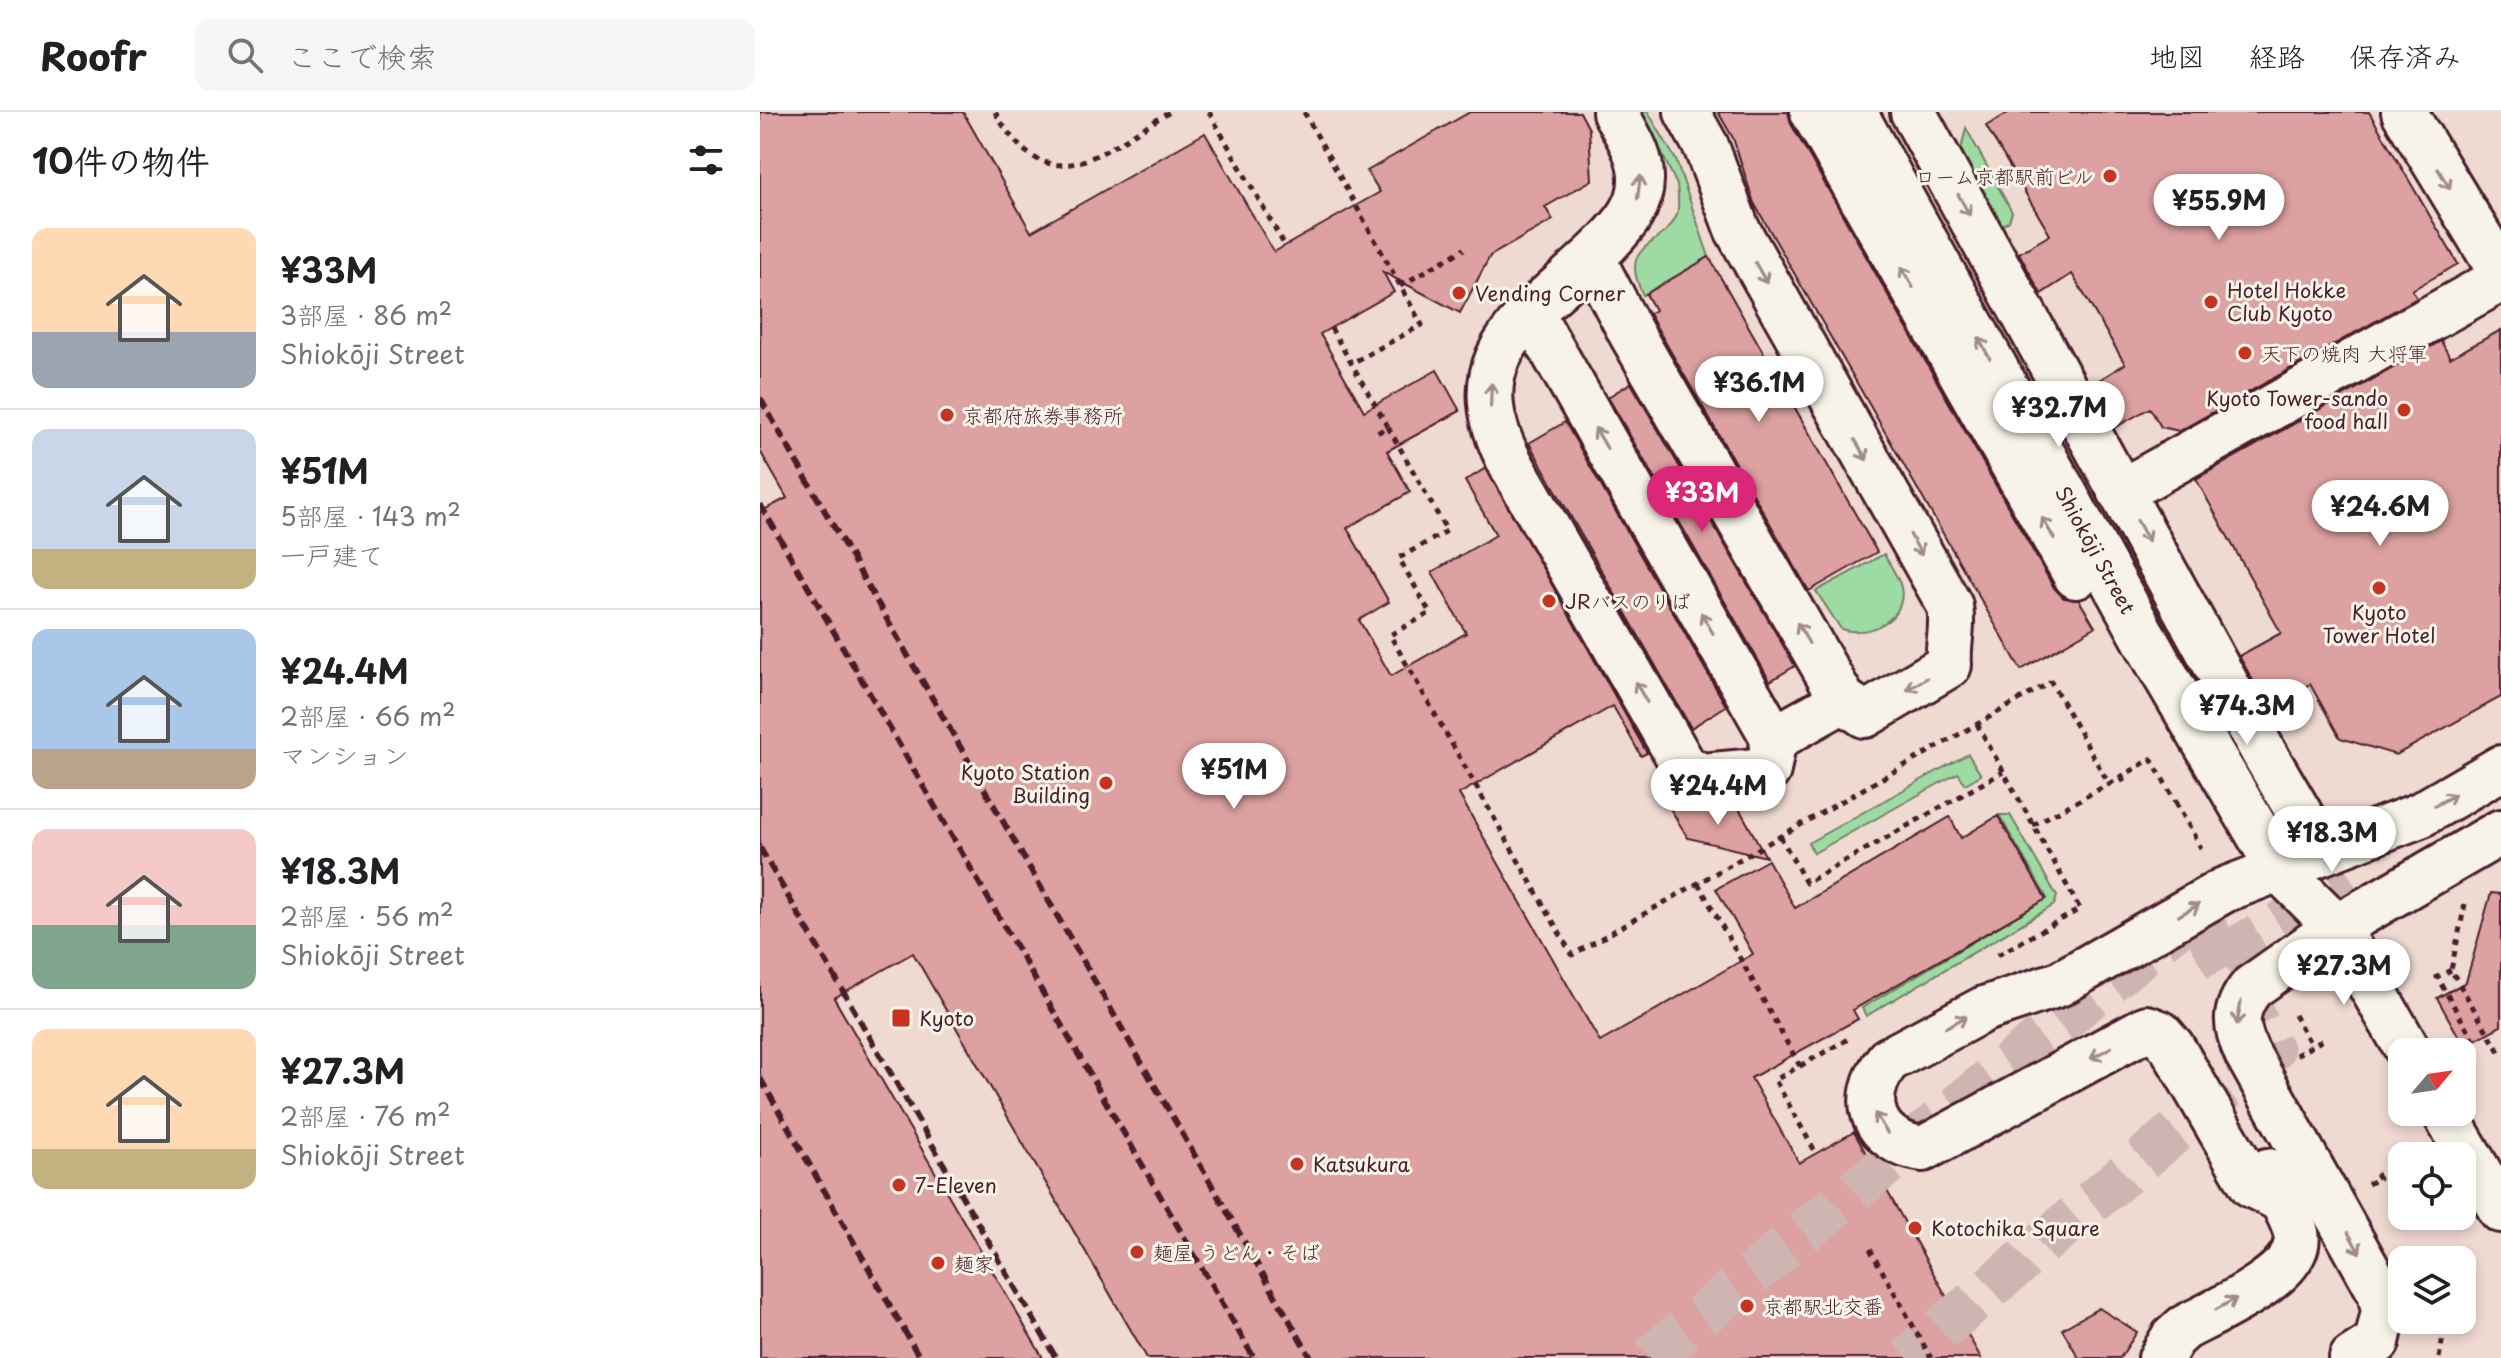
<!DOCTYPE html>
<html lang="ja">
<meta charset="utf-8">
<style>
:root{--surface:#fff;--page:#f6f6f6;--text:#202124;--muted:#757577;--line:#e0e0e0;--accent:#db2777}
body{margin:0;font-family:"Playpen Sans","Klee One",sans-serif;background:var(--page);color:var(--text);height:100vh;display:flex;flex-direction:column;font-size:30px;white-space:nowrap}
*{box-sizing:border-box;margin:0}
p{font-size:26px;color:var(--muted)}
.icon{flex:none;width:44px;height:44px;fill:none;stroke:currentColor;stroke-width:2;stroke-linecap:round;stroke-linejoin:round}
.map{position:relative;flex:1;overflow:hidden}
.panel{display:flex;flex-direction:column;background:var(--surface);width:760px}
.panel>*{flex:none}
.needle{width:52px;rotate:61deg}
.buttons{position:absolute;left:1628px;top:926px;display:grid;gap:16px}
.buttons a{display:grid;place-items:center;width:88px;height:88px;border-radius:16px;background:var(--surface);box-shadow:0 4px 12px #0003;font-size:40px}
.price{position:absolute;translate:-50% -68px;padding:0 18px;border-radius:28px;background:#fff;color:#222;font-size:26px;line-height:52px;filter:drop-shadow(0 2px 4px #0008)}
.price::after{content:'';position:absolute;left:50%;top:48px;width:24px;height:18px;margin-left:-12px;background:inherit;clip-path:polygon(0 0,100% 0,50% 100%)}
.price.on{background:var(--accent);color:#fff}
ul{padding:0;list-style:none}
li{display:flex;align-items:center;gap:24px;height:200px;padding:0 32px}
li+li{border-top:2px solid var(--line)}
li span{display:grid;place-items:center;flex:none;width:224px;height:160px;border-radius:16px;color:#555}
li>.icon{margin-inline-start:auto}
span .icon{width:96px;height:96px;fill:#fffc;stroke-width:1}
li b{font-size:34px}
h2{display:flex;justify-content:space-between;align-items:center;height:96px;padding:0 32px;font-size:34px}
header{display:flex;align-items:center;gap:48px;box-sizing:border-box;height:112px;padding:0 40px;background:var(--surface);border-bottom:2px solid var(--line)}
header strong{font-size:38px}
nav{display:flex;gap:44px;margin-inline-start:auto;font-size:28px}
.search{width:560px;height:72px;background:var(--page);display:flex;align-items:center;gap:20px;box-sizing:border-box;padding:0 28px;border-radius:16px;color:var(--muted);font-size:30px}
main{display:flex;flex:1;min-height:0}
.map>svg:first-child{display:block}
.green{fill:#9ddba3;stroke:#747d67;stroke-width:2}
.building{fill:#dca1a0;stroke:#4a1f2b;stroke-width:2}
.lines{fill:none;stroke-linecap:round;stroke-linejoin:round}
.minor-tunnel{stroke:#ceb5b1;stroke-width:44;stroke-dasharray:44 22;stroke-linecap:butt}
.minor-casing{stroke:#4a1f2b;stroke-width:50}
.major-casing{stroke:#4a1f2b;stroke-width:50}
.path{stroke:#4a1f2b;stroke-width:5;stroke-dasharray:6 6;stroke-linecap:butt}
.minor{stroke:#f7f3e8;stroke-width:44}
.major{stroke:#f7f3e8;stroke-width:44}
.rail{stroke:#4a1f2b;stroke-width:6;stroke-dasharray:12 6;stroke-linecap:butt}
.oneway{stroke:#a0898a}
.poi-dot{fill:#c8321e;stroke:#f7f3e8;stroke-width:3}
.labels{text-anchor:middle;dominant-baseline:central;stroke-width:6;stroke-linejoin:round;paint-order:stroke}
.poi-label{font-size:20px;fill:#4a1f2b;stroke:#f7f3e8;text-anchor:start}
.street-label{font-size:20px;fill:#4a1f2b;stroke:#f7f3e8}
</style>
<header>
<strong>Roofr</strong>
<div class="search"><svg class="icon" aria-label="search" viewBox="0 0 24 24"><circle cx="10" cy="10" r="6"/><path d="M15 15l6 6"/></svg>ここで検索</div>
<nav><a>地図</a><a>経路</a><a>保存済み</a></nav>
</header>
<main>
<section class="panel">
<h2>10件の物件<svg class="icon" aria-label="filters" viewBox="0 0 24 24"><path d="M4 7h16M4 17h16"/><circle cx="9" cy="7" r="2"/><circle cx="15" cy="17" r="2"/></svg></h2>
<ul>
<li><span style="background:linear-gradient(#ffd9b3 65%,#9aa5b1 0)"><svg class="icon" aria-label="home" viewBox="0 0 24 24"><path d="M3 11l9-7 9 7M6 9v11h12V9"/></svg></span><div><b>¥33M</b><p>3部屋 · 86 m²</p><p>Shiokōji Street</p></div></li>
<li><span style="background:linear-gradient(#c9d6e8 75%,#c2b280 0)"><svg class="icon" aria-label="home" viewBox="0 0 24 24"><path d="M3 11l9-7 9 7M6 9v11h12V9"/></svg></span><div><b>¥51M</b><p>5部屋 · 143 m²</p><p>一戸建て</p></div></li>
<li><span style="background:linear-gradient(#a9c7e8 75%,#b9a48a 0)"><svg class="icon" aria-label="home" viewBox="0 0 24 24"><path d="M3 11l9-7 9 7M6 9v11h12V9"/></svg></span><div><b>¥24.4M</b><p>2部屋 · 66 m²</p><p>マンション</p></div></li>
<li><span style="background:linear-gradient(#f6c9c9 60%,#7fa58c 0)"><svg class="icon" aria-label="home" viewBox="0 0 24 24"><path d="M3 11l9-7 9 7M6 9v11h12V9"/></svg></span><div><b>¥18.3M</b><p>2部屋 · 56 m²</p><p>Shiokōji Street</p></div></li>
<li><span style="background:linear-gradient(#ffd9b3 75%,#c2b280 0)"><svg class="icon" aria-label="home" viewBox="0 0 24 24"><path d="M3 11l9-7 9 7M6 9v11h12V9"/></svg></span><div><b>¥27.3M</b><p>2部屋 · 76 m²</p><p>Shiokōji Street</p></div></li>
</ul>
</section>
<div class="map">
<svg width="1741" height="1246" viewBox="0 0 1741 1246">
<rect width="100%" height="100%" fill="#efdad2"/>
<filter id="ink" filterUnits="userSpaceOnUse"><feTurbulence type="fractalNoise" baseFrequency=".0125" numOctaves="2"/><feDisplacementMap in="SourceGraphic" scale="16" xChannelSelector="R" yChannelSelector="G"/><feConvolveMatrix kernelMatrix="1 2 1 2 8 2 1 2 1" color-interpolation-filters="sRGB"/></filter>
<g filter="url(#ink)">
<g class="green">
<path d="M882,0h6l28,48 33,97 -66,38c-26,-53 18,-46 33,-78 4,-9 2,-22 1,-32z"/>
<polygon points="1206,16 1252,100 1249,109 1236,117 1199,46"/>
<path d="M1124,442c5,10 14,22 17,33 7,33 -34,51 -60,42l-25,-38z"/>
<polygon points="1208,642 1221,663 1205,672 1198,661 1054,741 1048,731"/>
<polygon points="1239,703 1250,703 1297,784 1294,793 1106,904 1102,896 1287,786"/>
</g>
<g class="building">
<polygon points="0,0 203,0 271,120 445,21 514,140 620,80 607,59 710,0 820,0 829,17 832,68 785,95 793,108 730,144 700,201 623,160 634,180 560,222 604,299 677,258 700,299 627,339 650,380 587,416 629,490 599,508 631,564 706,521 672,460 736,423 705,369 726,356 887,641 881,644 853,594 699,682 840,930 993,842 956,777 1008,748 1035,796 1190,705 1201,726 1238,704 1286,787 1093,898 1098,907 991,966 1039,1051 1094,1020 1221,1246 387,1246 153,841 74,886 283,1246 0,1246 0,400 27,386 0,339"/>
<polygon points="958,0 1028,0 1031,12 1294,476 1304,486 1319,488 1335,515 1261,558 994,91 973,26"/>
<polygon points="1250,0 1609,0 1698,152 1652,178 1657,186 1419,319 1401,315 1390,296 1354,316 1331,273 1365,252 1312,162 1281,182 1259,141 1290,123 1226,14"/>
<polygon points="949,145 1117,440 1049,479 889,202 895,198 886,182"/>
<polygon points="1741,218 1741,585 1636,643 1580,626 1550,572 1508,595 1479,544 1521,521 1436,367 1681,229 1690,246"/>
<polygon points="871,271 1035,554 1010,569 848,285"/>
<polygon points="805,310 966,594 931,616 769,331"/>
<polygon points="975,689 1006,745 928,726 908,693 955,697"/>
<polygon points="1731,781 1741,782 1741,914 1704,934 1677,886 1706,870"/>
<polygon points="1339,1196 1377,1220 1360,1246 1319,1246 1302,1217"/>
</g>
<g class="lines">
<g class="minor-tunnel">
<polyline points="1461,845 1593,770"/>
<polyline points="890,1246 1436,799 1512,938 1147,1246"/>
</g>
<g class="minor-casing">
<g id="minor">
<polyline points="1053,0 1316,464"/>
<path id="s1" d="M1094,0l303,549 122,208 -55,21 -165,94 -75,25 -96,51c-31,40 -15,82 35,89l224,-121 13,5 12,14 80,138 26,13"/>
<polyline points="1153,0 1504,641 1562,740"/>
<polyline points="1644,0 1741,160"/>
<path d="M832,146l40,77 211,365 22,15 84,-50c-2,-21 5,-38 1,-59l-213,-377 -31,-83 -19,-34"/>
<path d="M770,199l244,428 -6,31 -66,6 -17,-8 -172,-300c-65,-117 23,-153 94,-225 17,-18 34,-36 34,-63 1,-25 -15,-47 -26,-68"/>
<polyline points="1361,380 1741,167"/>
<polyline points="1014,627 1083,588"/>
<path d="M1577,815l-85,60c-19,23 -17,40 -5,66l133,239 4,19 -7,31 -25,16"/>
<path d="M1401,1246l12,-20 11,-10c29,-16 121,-54 112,-95 -4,-19 -21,-42 -28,-62"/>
</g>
</g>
<g class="major-casing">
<g id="major">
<polyline points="1577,815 1741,720"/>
<polyline points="1649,940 1577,815 1519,757 1660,703 1741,656"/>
<polyline points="1684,1000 1741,1098"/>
</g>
</g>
<g class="path">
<path d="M235,0c54,95 103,41 175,0"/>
<polyline points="449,0 525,134"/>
<polyline points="544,0 662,213 592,251"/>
<polyline points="640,174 704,137"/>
<polyline points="571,216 628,315 617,321"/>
<polyline points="628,315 687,419 639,446 670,501 630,523 812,843 1291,570 1349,672 1391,647 1416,690 1422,686"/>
<polyline points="1217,612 1320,797 1236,844"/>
<polyline points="1361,665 1367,675"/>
<polyline points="1416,690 1441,736"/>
<polyline points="1273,713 1349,672"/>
<polyline points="1020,724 1046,771 1243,660"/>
<polyline points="938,771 1040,954 1015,968 1056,1041"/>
<polyline points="1705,792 1691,858 1741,943"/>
<polyline points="1691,858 1677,865 1714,929"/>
<polyline points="1534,903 1552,934"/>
<polyline points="1536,943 1565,927"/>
<polyline points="1040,954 1088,927"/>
<polyline points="1608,1072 1619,1066 1613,1057"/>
<polyline points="1110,1137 1171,1246"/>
<polyline points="1679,1246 1683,1225 1679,1208"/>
</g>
<use href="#minor" class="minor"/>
<use href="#major" class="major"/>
<g class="rail">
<polyline points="0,286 551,1246"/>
<polyline points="0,392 494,1246"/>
<polyline points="0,736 296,1246"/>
<polyline points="0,966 160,1246"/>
</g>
</g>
<defs><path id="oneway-shaft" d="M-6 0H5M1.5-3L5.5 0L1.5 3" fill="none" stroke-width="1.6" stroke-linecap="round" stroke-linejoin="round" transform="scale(2)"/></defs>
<g class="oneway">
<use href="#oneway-shaft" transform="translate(1684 67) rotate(59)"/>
<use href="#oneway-shaft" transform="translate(879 75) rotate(-83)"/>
<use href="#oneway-shaft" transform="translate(1204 93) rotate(61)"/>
<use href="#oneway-shaft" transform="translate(1001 161) rotate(61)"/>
<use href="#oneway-shaft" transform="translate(1147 165) rotate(-120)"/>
<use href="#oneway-shaft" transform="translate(1224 236) rotate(-119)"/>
<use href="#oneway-shaft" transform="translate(731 283) rotate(-88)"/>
<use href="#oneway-shaft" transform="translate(841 326) rotate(-120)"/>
<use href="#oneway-shaft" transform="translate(1101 338) rotate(60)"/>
<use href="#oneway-shaft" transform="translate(1288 416) rotate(-120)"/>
<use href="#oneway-shaft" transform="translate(1383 419) rotate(61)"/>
<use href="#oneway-shaft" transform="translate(1156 433) rotate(61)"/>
<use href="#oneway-shaft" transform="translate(947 511) rotate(-120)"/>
<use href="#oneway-shaft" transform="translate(1043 521) rotate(-120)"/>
<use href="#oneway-shaft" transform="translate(1157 572) rotate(149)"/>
<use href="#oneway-shaft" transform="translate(881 580) rotate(-120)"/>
<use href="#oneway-shaft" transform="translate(1685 688) rotate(-30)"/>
<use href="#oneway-shaft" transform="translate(1429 798) rotate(-30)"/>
<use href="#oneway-shaft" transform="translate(1479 901) rotate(100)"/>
<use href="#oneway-shaft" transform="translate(1196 910) rotate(-28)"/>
<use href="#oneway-shaft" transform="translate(1341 941) rotate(151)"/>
<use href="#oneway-shaft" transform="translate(1121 1011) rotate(-122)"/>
<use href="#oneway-shaft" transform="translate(1594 1131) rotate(61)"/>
<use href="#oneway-shaft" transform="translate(1466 1192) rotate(-29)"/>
</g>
</g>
<g class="poi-dot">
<circle cx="1350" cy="64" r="8"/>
<circle cx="699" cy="181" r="8"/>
<circle cx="1451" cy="190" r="8"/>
<circle cx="1485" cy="241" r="8"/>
<circle cx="1644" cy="298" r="8"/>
<circle cx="187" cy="303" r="8"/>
<circle cx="1619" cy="476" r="8"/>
<circle cx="789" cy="489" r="8"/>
<circle cx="346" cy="671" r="8"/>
<rect x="131" y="896" width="20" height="20" rx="4"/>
<circle cx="537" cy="1052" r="8"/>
<circle cx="139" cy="1073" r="8"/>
<circle cx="1155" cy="1116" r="8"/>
<circle cx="377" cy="1140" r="8"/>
<circle cx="178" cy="1151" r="8"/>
<circle cx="987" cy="1194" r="8"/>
</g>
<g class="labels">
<g class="poi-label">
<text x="1334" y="64" text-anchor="end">ローム京都駅前ビル</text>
<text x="1467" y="178">Hotel Hokke<tspan x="1467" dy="23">Club Kyoto</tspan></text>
<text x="715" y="181">Vending Corner</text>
<text x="1501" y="241">天下の焼肉 大将軍</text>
<text x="1628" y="286" text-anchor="end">Kyoto Tower-sando<tspan x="1628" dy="23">food hall</tspan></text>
<text x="203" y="303">京都府旅券事務所</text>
<text x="805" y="489">JRバスのりば</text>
<text x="1619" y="500" text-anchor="middle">Kyoto<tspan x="1619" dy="23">Tower Hotel</tspan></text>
<text x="330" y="660" text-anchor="end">Kyoto Station<tspan x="330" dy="23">Building</tspan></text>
<text x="159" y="906">Kyoto</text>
<text x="553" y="1052">Katsukura</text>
<text x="155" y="1073">7-Eleven</text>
<text x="1171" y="1116">Kotochika Square</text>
<text x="393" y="1140">麺屋 うどん・そば</text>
<text x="194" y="1151">麺家</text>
<text x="1003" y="1194">京都駅北交番</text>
</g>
<g class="street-label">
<text stroke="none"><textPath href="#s1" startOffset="500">Shiokōji Street</textPath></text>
</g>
</g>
</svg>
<div class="buttons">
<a><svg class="needle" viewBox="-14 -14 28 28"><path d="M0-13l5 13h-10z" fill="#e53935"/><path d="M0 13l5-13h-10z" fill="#757577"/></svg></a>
<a><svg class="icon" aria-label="locate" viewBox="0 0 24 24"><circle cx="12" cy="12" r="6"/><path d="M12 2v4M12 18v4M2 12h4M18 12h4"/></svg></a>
<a><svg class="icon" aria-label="layers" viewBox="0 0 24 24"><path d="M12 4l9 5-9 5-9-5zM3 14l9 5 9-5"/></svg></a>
</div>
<b class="price" style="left:1459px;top:130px">¥55.9M</b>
<b class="price" style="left:999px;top:312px">¥36.1M</b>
<b class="price" style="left:1299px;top:337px">¥32.7M</b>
<b class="price on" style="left:942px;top:422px">¥33M</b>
<b class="price" style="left:1620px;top:436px">¥24.6M</b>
<b class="price" style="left:1487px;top:635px">¥74.3M</b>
<b class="price" style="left:474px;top:699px">¥51M</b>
<b class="price" style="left:958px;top:715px">¥24.4M</b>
<b class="price" style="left:1572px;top:762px">¥18.3M</b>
<b class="price" style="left:1584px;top:895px">¥27.3M</b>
</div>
</main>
